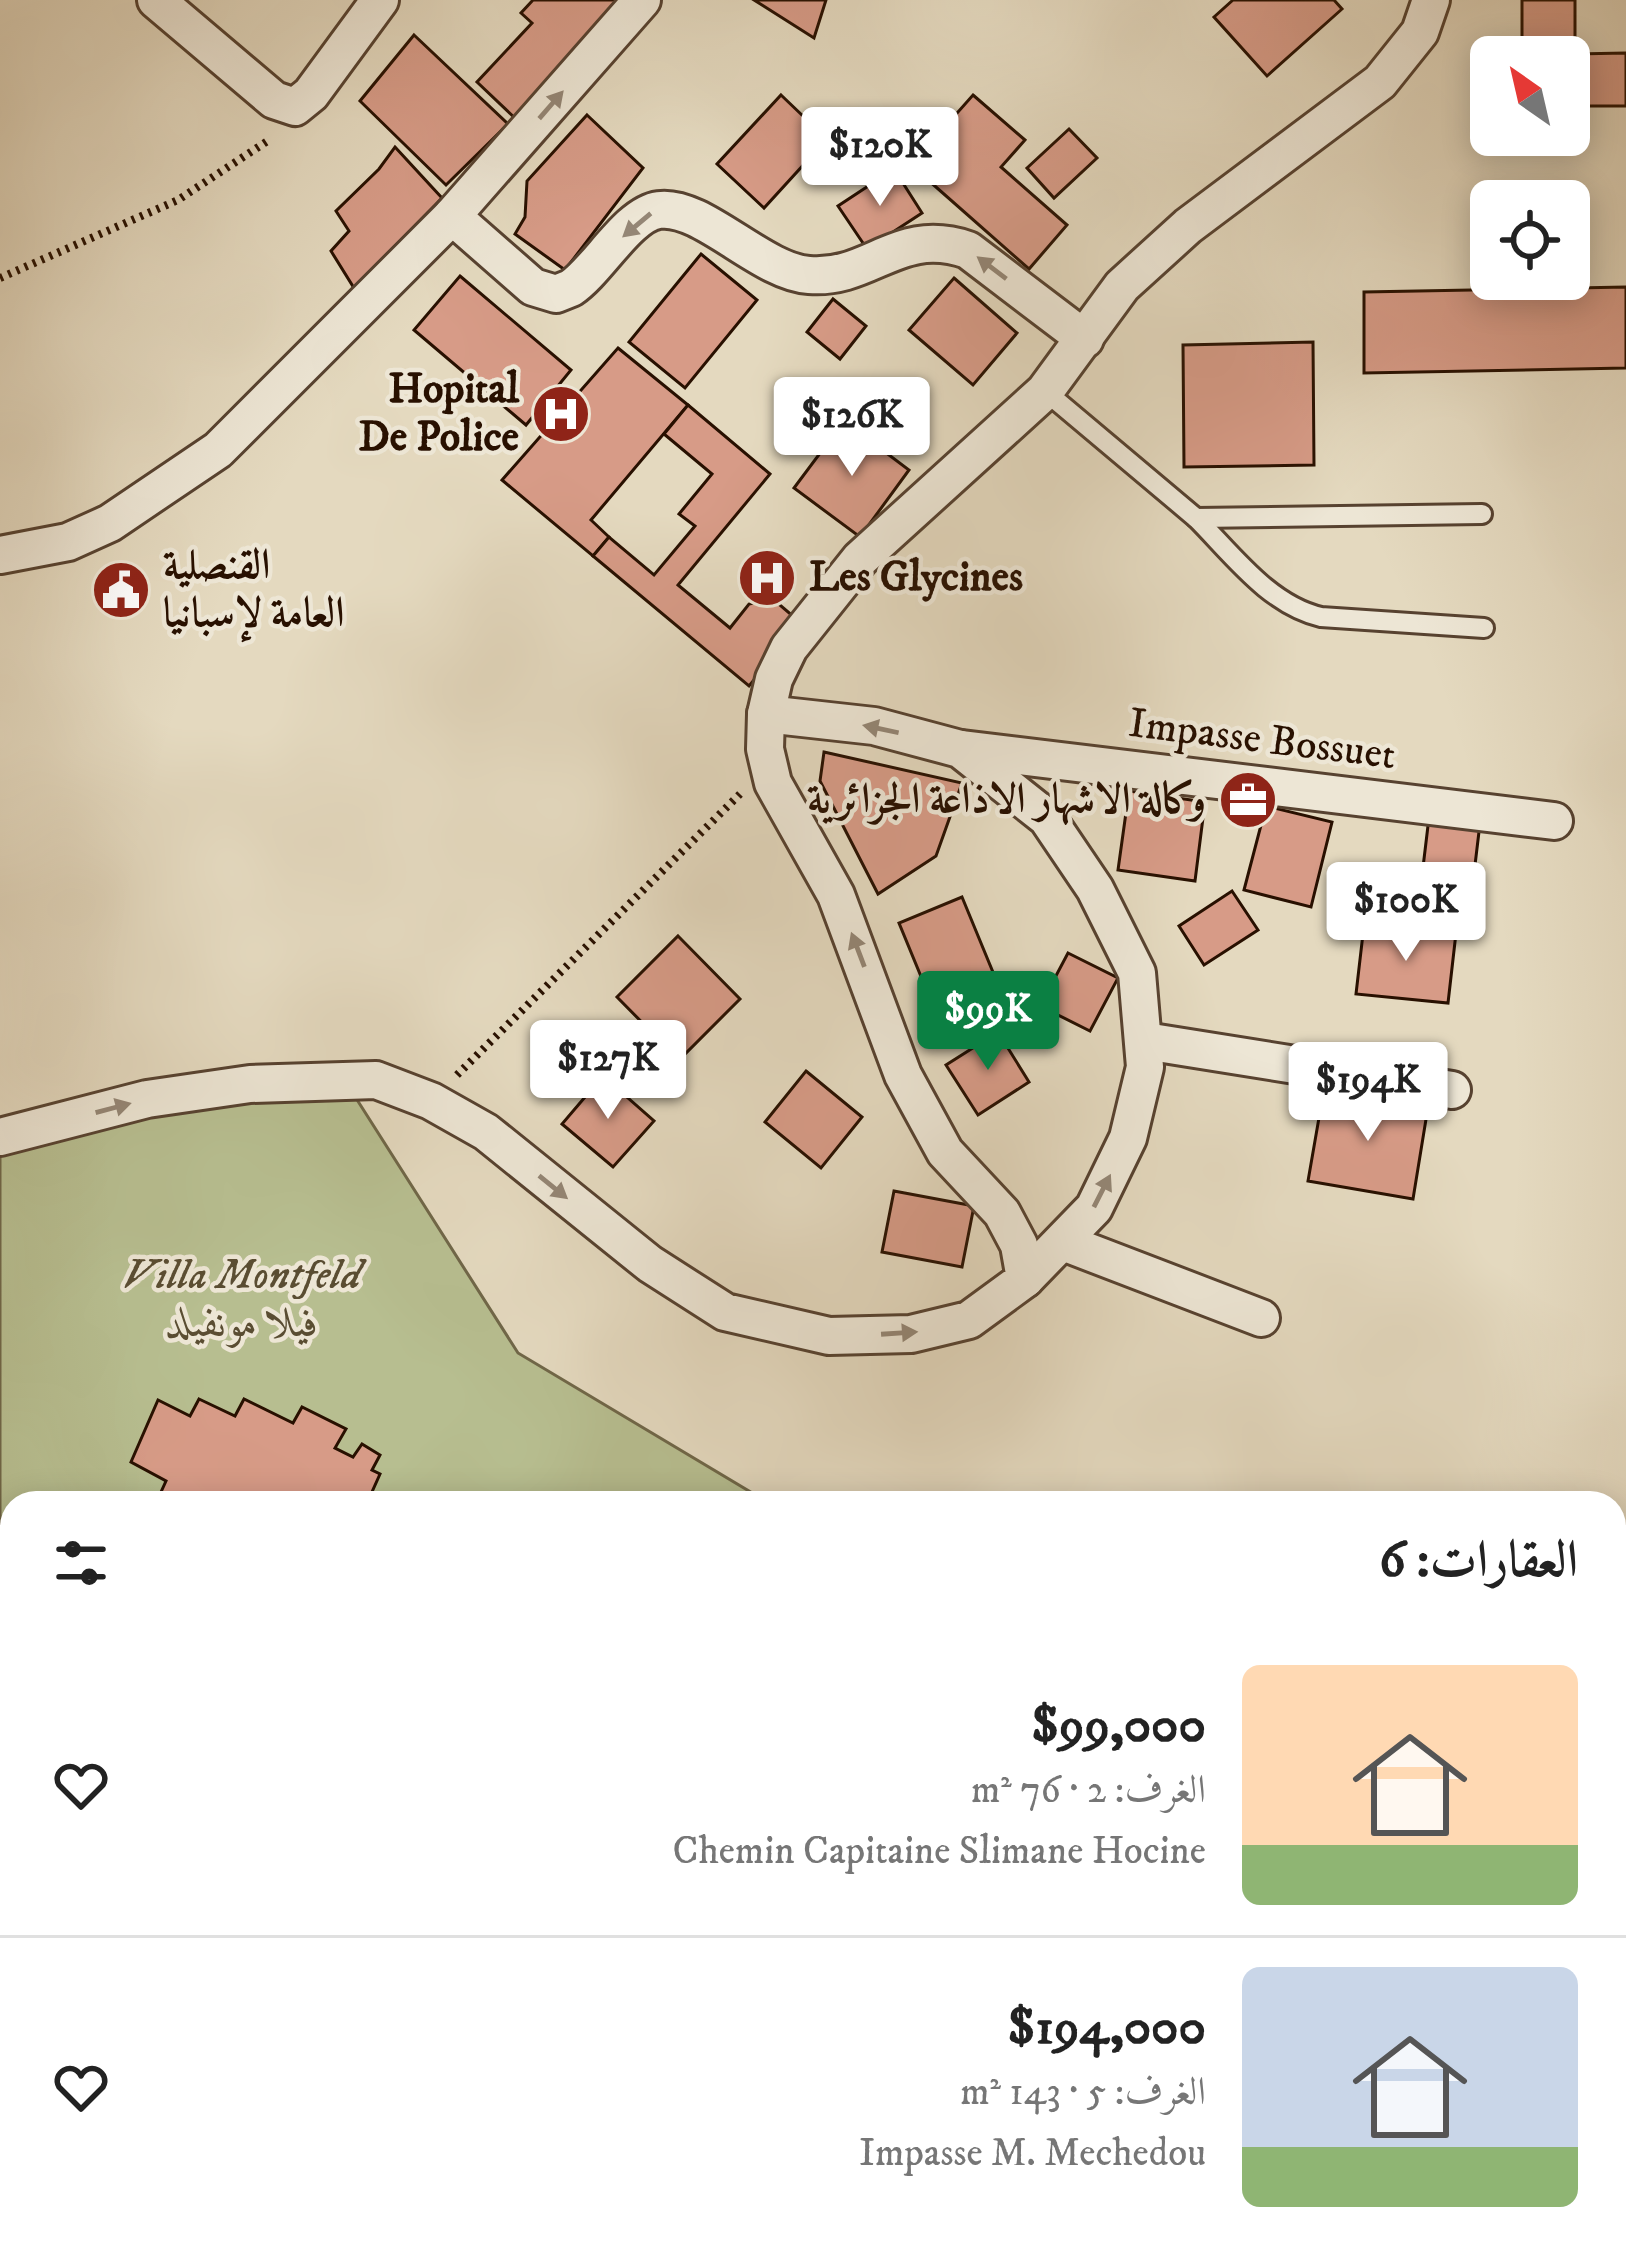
<!DOCTYPE html>
<html lang="ar">
<meta charset="utf-8">
<style>
:root{--surface:#fff;--page:#f2f2f2;--text:#222;--muted:#767676;--line:#e0e0e0;--accent:#0b8043}
body{margin:0;font-family:"IM FELL DW Pica",Amiri,serif;background:var(--page);color:var(--text);direction:rtl;height:100vh;display:flex;flex-direction:column;font-size:45px;white-space:nowrap}
*{box-sizing:border-box;margin:0}
p{font-size:39px;color:var(--muted)}
.icon{flex:none;width:66px;height:66px;fill:none;stroke:currentColor;stroke-width:2;stroke-linecap:round;stroke-linejoin:round}
.map{position:relative;flex:1;overflow:hidden;direction:ltr}
.details{position:absolute;left:0px;top:1491px;width:1626px;height:768px;display:flex;flex-direction:column;background:var(--surface);border-radius:36px 36px 0 0;box-shadow:0 6px 30px #0003;direction:rtl}
.details>*{flex:none}
.needle{width:78px;rotate:326deg}
.buttons{position:absolute;left:1470px;top:36px;display:grid;gap:24px}
.buttons a{display:grid;place-items:center;width:120px;height:120px;border-radius:18px;background:var(--surface);box-shadow:0 6px 30px #0003;font-size:60px}
.price{position:absolute;translate:-50% -102px;padding:0 27px;border-radius:12px;background:#fff;color:#222;font-size:39px;line-height:78px;filter:drop-shadow(0 3px 6px #0008)}
.price::after{content:'';position:absolute;left:50%;top:72px;width:36px;height:27px;margin-left:-18px;background:inherit;clip-path:polygon(0 0,100% 0,50% 100%)}
.price.active{background:var(--accent);color:#fff}
ul{padding:0;list-style:none}
li{display:flex;align-items:center;gap:36px;height:300px;padding:0 48px}
li+li{border-top:3px solid var(--line)}
li span{display:grid;place-items:center;flex:none;width:336px;height:240px;border-radius:18px;color:#555}
li>.icon{margin-inline-start:auto}
span .icon{width:144px;height:144px;fill:#fffc;stroke-width:1}
li b{font-size:51px}
h2{display:flex;justify-content:space-between;align-items:center;height:144px;padding:0 48px;font-size:51px}
.map>svg:first-child{display:block}
.green{fill:#b7be90;stroke:#706748;stroke-width:3}
.building{fill:#d79b87;stroke:#281000;stroke-width:3}
.lines{fill:none;stroke-linecap:round;stroke-linejoin:round}
.service-casing{stroke:#574230;stroke-width:24}
.minor-casing{stroke:#574230;stroke-width:42}
.secondary-casing{stroke:#281000;stroke-width:57}
.path{stroke:#281000;stroke-width:8;stroke-dasharray:3 6;stroke-linecap:butt}
.service{stroke:#ede6d5;stroke-width:18}
.minor{stroke:#ede6d5;stroke-width:36}
.secondary{stroke:#ede6d5;stroke-width:51}
.oneway{fill:#948675}
.labels{text-anchor:middle;dominant-baseline:central;stroke-width:9;stroke-linejoin:round;paint-order:stroke}
.poi-label{font-size:42px;font-weight:bold;fill:#281000;stroke:#ede6d5;text-anchor:end}
.street-label{font-size:42px;fill:#281000;stroke:#ede6d5}
.park-label{font-size:42px;font-style:italic;fill:#5a4d32;stroke:#ede6d5}
</style>
<div class="map">
<svg width="1626" height="2259" viewBox="0 0 1626 2259">
<rect width="100%" height="100%" fill="#e4d9bf"/>
<filter id="stains"><feTurbulence type="fractalNoise" baseFrequency=".00167" numOctaves="4"/><feColorMatrix values="0 0 0 0 .2 0 0 0 0 .09 0 0 0 0 .02 0 0 0 .5 -.17"/></filter>
<radialGradient id="worn" r=".72"><stop offset=".6" stop-color="#630" stop-opacity="0"/><stop offset="1" stop-color="#630" stop-opacity=".3"/></radialGradient>
<g class="green">
<polygon points="354,1095 518,1353 769,1503 12,1503 12,1857 0,1850 0,1148 231,1096"/>
<polygon points="572,2247 1542,2247 1545,2259 569,2259"/>
</g>
<g class="building">
<polygon points="533,0 629,0 518,121 477,82 532,23 521,13"/>
<polygon points="754,0 826,0 814,38"/>
<polygon points="1233,0 1334,0 1342,9 1267,76 1214,17"/>
<polygon points="1522,0 1575,0 1575,54 1626,53 1626,106 1569,106 1569,57 1522,57"/>
<polygon points="414,35 508,124 446,185 360,101"/>
<polygon points="781,95 827,139 764,208 717,164"/>
<polygon points="973,95 1025,140 1001,167 1067,225 1029,269 911,165"/>
<polygon points="587,115 643,168 565,270 515,234 525,217 527,181"/>
<polygon points="1069,129 1097,158 1054,198 1027,168"/>
<polygon points="395,147 442,198 354,288 331,251 349,231 336,211 379,169"/>
<polygon points="894,169 922,213 867,249 838,206"/>
<polygon points="701,254 757,300 685,388 629,342"/>
<polygon points="460,276 571,370 526,425 414,330"/>
<polygon points="954,278 1017,333 973,385 909,330"/>
<polygon points="1626,287 1626,368 1364,373 1364,292"/>
<polygon points="833,299 866,326 840,359 807,332"/>
<polygon points="1313,342 1314,465 1184,467 1183,345"/>
<polygon points="618,348 688,405 591,520 609,537 593,556 502,480"/>
<polygon points="688,405 770,474 678,585 730,628 749,604 773,599 801,623 749,686 593,556 609,537 654,575 695,526 679,514 712,474 664,434"/>
<polygon points="844,421 909,470 860,537 794,488"/>
<polygon points="824,752 962,783 936,856 878,894 820,781"/>
<polygon points="1129,791 1205,802 1195,881 1118,870"/>
<polygon points="1266,806 1332,822 1311,907 1244,890"/>
<polygon points="1430,809 1481,815 1472,890 1421,884"/>
<polygon points="1232,891 1258,930 1204,965 1179,926"/>
<polygon points="962,897 997,982 934,1008 899,923"/>
<polygon points="1364,925 1456,933 1448,1003 1356,994"/>
<polygon points="678,936 740,999 679,1060 617,997"/>
<polygon points="1068,953 1118,978 1090,1031 1040,1006"/>
<polygon points="998,1032 1029,1082 978,1115 946,1065"/>
<polygon points="806,1071 862,1117 821,1168 765,1122"/>
<polygon points="603,1076 654,1121 613,1167 562,1124"/>
<polygon points="1324,1089 1428,1107 1413,1199 1308,1181"/>
<polygon points="894,1191 974,1206 962,1267 882,1252"/>
<polygon points="199,1399 235,1416 244,1399 293,1423 302,1407 346,1429 335,1448 353,1457 362,1444 380,1455 372,1470 380,1474 367,1503 156,1503 166,1481 131,1462 158,1400 190,1416"/>
<polygon points="1626,2235 1626,2259 1610,2259 1604,2251"/>
<polygon points="185,2247 340,2247 351,2253 349,2259 203,2259"/>
</g>
<g class="lines">
<g class="service-casing">
<g id="service">
<polyline points="1045,391 1196,518 1482,514"/>
<path d="M1196,518c36,36 73,87 125,99l163,11"/>
<polyline points="1614,1760 1626,1806"/>
<polyline points="0,2018 12,2024"/>
<polyline points="586,2259 586,2247"/>
</g>
</g>
<g class="minor-casing">
<g id="minor">
<polyline points="156,0 274,100 295,107 311,94 380,0"/>
<path d="M642,0l-190,216 81,71 23,7 15,-6c27,-18 57,-74 88,-78 43,-6 102,62 150,65 62,5 89,-49 159,-25l117,89"/>
<polyline points="0,555 68,542 110,523 218,450 452,216"/>
<polyline points="766,714 874,726 960,749 1047,818 1095,889 1137,973 1145,1067 1128,1138 1094,1208 1025,1279"/>
<polyline points="962,749 1554,821"/>
<polyline points="1145,1041 1452,1090"/>
<polyline points="0,1137 147,1099 250,1084 376,1080 431,1101 486,1132 650,1264 725,1312 829,1336 911,1334 969,1320 1025,1279 1019,1245 1002,1213 945,1152 903,1075 836,895 773,783 765,749 766,714 774,679 789,648 860,559 1045,391 1122,286 1188,226 1380,82 1420,32 1431,0"/>
<polyline points="1063,1242 1261,1318"/>
<polyline points="1626,2155 1623,2158 1626,2162"/>
</g>
</g>
<g class="secondary-casing">
<g id="secondary">
<polyline points="0,1895 12,1902"/>
<polyline points="1614,1936 1626,1938"/>
</g>
</g>
<g class="path">
<polyline points="0,278 178,200 269,140"/>
<polyline points="457,1075 740,794"/>
</g>
<use href="#service" class="service"/>
<use href="#minor" class="minor"/>
<use href="#secondary" class="secondary"/>
</g>
<defs><path id="oneway-solid" d="M-6-.8H1V-3.2L6.5 0L1 3.2V.8H-6Z" transform="scale(3)"/></defs>
<g class="oneway">
<use href="#oneway-solid" transform="translate(551 105) rotate(-49)"/>
<use href="#oneway-solid" transform="translate(637 225) rotate(140)"/>
<use href="#oneway-solid" transform="translate(992 268) rotate(-143)"/>
<use href="#oneway-solid" transform="translate(881 729) rotate(-168)"/>
<use href="#oneway-solid" transform="translate(858 950) rotate(-111)"/>
<use href="#oneway-solid" transform="translate(113 1108) rotate(-15)"/>
<use href="#oneway-solid" transform="translate(553 1187) rotate(39)"/>
<use href="#oneway-solid" transform="translate(1102 1191) rotate(-63)"/>
<use href="#oneway-solid" transform="translate(899 1333) rotate(-4)"/>
</g>
<defs>
<g id="hospital-disc" transform="scale(3)"><circle r="9.5" fill="#8f2418" stroke="#ede6d5"/><path d="M-5-5h3v3.5h4V-5h3V5h-3V1.5h-4V5h-3Z" fill="#fff"/></g>
<g id="civic-disc" transform="scale(3)"><circle r="9.5" fill="#8f2418" stroke="#ede6d5"/><path d="M-.6-6.5H3V-4.5H.6V-3L4-1V1h2V6H-6V1h2V-1L-.6-3ZM-1.2 2.5V6h2.4V2.5Z" fill="#fff"/></g>
<g id="office-disc" transform="scale(3)"><circle r="9.5" fill="#8f2418" stroke="#ede6d5"/><path d="M-6-3h4V-5.5h4V-3h4V5H-6ZM-1-4.5V-3h2v-1.5ZM-6 0V1H6V0Z" fill="#fff"/></g>
</defs>
<g fill-rule="evenodd">
<use href="#hospital-disc" x="561" y="414"/>
<use href="#hospital-disc" x="767" y="578"/>
<use href="#civic-disc" x="121" y="590"/>
<use href="#office-disc" x="1248" y="800"/>
</g>
<g class="labels">
<g class="poi-label">
<text x="519" y="390">Hopital<tspan x="519" dy="48">De Police</tspan></text>
<text x="163" y="566" text-anchor="start">القنصلية<tspan x="163" dy="48">العامة لإسبانيا</tspan></text>
<text x="809" y="578" text-anchor="start">Les Glycines</text>
<text x="1206" y="800">وكالة الاشهار الاذاعة الجزائرية</text>
</g>
<g class="street-label">
<text transform="translate(1262 740) rotate(7)">Impasse Bossuet</text>
</g>
<g class="park-label">
<text x="242" y="1276">Villa Montfeld<tspan x="242" dy="48">فيلا مونفيلد</tspan></text>
</g>
</g>
<rect width="100%" height="100%" filter="url(#stains)"/>
<rect width="100%" height="100%" fill="url(#worn)"/>
</svg>
<div class="buttons">
<a><svg class="needle" viewBox="-14 -14 28 28"><path d="M0-13l5 13h-10z" fill="#e53935"/><path d="M0 13l5-13h-10z" fill="#767676"/></svg></a>
<a><svg class="icon" aria-label="locate" viewBox="0 0 24 24"><circle cx="12" cy="12" r="6"/><path d="M12 2v4M12 18v4M2 12h4M18 12h4"/></svg></a>
</div>
<b class="price" style="left:880px;top:209px">$120K</b>
<b class="price" style="left:852px;top:479px">$126K</b>
<b class="price" style="left:1406px;top:964px">$100K</b>
<b class="price active" style="left:988px;top:1073px">$99K</b>
<b class="price" style="left:608px;top:1122px">$127K</b>
<b class="price" style="left:1368px;top:1144px">$194K</b>
<section class="details">
<h2>العقارات: 6<svg class="icon" aria-label="filters" viewBox="0 0 24 24"><path d="M4 7h16M4 17h16"/><circle cx="9" cy="7" r="2"/><circle cx="15" cy="17" r="2"/></svg></h2>
<ul>
<li><span style="background:linear-gradient(#ffd9b3 75%,#8fb573 0)"><svg class="icon" aria-label="home" viewBox="0 0 24 24"><path d="M3 11l9-7 9 7M6 9v11h12V9"/></svg></span><div><b>$99,000</b><p>الغرف: 2 · 76 m²</p><p>Chemin Capitaine Slimane Hocine</p></div><svg class="icon" aria-label="heart" viewBox="0 0 24 24"><path d="M12 20l-8-8c-3-5 5-10 8-4 3-6 11-1 8 4z"/></svg></li>
<li><span style="background:linear-gradient(#c9d6e8 75%,#8fb573 0)"><svg class="icon" aria-label="home" viewBox="0 0 24 24"><path d="M3 11l9-7 9 7M6 9v11h12V9"/></svg></span><div><b>$194,000</b><p>الغرف: 5 · 143 m²</p><p>Impasse M. Mechedou</p></div><svg class="icon" aria-label="heart" viewBox="0 0 24 24"><path d="M12 20l-8-8c-3-5 5-10 8-4 3-6 11-1 8 4z"/></svg></li>
</ul>
</section>
</div>
